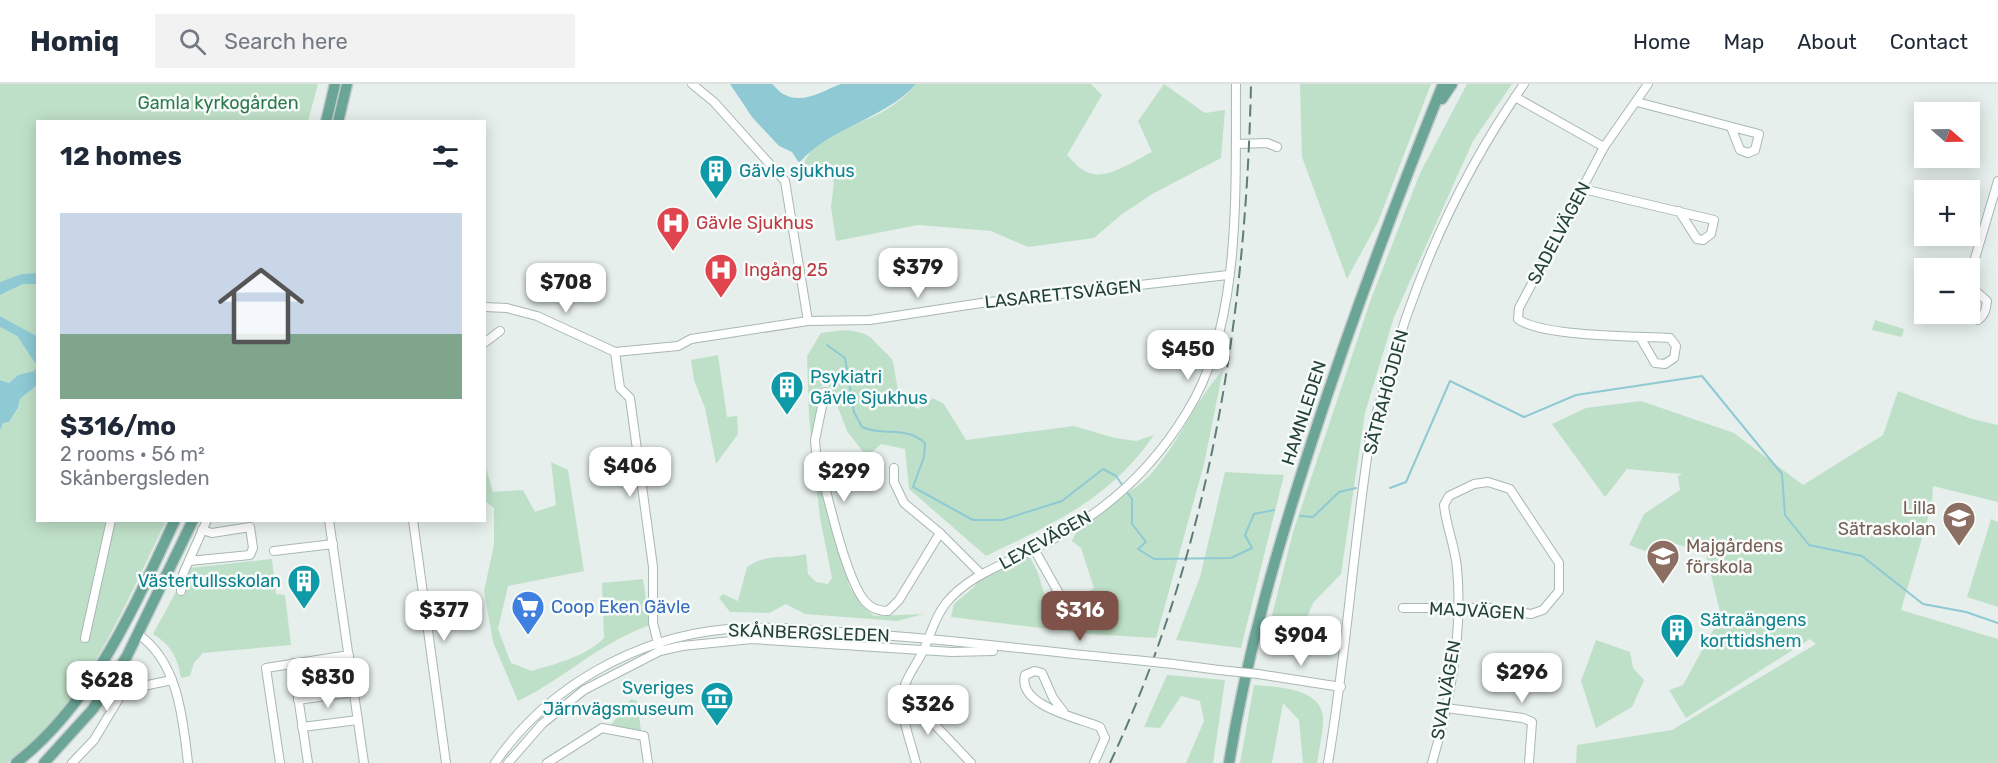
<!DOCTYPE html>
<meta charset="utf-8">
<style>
:root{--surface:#fff;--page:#f2f2f3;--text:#1f2937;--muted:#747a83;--line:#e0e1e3;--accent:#7f5249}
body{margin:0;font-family:Rubik,sans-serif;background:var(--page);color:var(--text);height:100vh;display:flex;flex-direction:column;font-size:22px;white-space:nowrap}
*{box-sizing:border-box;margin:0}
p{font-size:20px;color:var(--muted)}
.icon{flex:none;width:33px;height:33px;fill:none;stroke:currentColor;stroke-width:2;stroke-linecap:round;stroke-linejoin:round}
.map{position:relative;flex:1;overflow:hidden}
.details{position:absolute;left:36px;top:36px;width:450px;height:402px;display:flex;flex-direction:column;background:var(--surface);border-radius:0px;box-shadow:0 3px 15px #0003}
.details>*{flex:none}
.needle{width:39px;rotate:110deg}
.buttons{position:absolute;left:1914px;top:18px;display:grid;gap:12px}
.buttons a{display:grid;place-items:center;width:66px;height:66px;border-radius:0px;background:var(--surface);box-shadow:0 3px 15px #0003;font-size:30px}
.price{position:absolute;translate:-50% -51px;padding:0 14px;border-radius:12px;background:#fff;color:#222;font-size:20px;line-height:39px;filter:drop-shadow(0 2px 3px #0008)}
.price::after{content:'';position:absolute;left:50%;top:36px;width:18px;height:14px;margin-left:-9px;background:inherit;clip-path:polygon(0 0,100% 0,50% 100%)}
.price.current{background:var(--accent);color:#fff}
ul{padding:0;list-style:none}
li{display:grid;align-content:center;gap:12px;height:318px;padding:0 24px}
li span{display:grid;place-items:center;height:186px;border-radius:0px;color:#555}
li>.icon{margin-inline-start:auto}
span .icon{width:108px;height:108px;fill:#fffc;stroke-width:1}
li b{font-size:26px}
h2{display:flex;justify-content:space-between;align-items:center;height:72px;padding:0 24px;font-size:26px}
header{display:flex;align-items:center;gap:36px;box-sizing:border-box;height:84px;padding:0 30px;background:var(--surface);border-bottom:2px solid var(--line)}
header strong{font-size:28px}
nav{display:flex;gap:33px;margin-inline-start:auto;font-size:21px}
.search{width:420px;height:54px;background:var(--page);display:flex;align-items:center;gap:15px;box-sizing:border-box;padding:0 21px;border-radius:0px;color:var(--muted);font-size:22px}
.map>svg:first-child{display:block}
.green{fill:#bfe0c8}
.water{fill:#8ec9d4}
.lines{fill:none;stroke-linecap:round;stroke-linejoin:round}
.stream{stroke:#8ec9d4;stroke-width:2}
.minor-casing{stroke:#a8b8b2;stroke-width:10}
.major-casing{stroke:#c2cac8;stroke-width:13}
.minor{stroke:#fff;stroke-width:8}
.major{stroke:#6aa596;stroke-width:10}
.rail{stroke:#5f7d75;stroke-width:2;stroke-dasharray:12 6;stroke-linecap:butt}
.minor-bridge-casing{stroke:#a8b8b2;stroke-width:10;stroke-linecap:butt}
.minor-bridge{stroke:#fff;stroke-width:8}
.labels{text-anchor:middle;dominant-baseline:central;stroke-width:5;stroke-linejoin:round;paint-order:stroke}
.park-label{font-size:18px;fill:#2d7a4b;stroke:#f7fbf9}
.culture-label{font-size:18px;fill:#0d838f;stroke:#f7fbf9;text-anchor:start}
.health-label{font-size:18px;fill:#be3a42;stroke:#f7fbf9;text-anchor:start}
.street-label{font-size:18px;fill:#24423a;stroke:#f7fbf9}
.education-label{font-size:18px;fill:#785e54;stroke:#f7fbf9;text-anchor:end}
.shop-label{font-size:18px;fill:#366cbe;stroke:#f7fbf9;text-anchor:start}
</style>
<header>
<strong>Homiq</strong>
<div class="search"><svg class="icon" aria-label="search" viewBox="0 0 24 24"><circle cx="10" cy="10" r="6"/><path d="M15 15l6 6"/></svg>Search here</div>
<nav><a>Home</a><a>Map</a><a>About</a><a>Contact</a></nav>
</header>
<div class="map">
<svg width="1998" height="679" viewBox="0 0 1998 679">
<rect width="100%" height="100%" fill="#e6efeb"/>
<g class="green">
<polygon points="0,0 318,0 308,37 38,38 37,189 21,190 0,198"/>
<path d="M916,0h175l11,11 -35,60c5,5 11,13 18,16 19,12 50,-11 67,-19l-14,-31 26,-37 41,29 20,-3 -4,48 -67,35 -32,21 -28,24 -66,9 -37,-16 -73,-6 -82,16 -5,-34 3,-25 -4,-5 -26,-14c12,-30 55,-37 80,-52 12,-7 24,-17 32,-27z"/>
<polygon points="1300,0 1431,0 1378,138 1347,195 1302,73"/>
<polygon points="1467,0 1512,0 1473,57 1394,233 1365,329 1341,490 1313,519 1291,572 1263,567 1293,448 1371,215 1420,89"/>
<polygon points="23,200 37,200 37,253 0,232 0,211"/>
<polygon points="1875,236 1904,245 1902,253 1872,246"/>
<polygon points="0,243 17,252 37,282 34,287 18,291 9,299 0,296"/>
<path d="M845,246c25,3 23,5 39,21 4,4 7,6 9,11 5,22 1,35 25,47l15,-11 11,6 22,36 108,-14 41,12 21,3 18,-6c-45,65 -100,88 -168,121l-77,-67 -4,-40 -24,-5 -14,13 -20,-26 -16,-42 -7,-6 -4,6 -5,58 34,139 13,20 12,10 50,-2 -27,7 -92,-7 -19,-10 -17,9 -39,-1 -11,-14 4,-4 15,7 9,-34c22,-15 35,-7 59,-13l2,20 8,8 12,2 4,-6 -12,-60 -11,-101 -2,-61 14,-23z"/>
<polygon points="718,271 727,333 737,332 738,350 716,380 705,324 694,296 691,276"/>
<path d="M1223,286l-19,94 -48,174 -66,-4 -139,-17 3,-13 20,-17 8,-12 46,-22 10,20 11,37 10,1 35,-23 -13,-40 -9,-7c12,-31 54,-41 77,-65 30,-32 45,-74 74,-106z"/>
<path d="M37,301l1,135 128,1c-43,87 -79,182 -159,242h-7v-332l3,-8 6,-1 9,-13 2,-10z"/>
<polygon points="1898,307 1972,335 1998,341 1998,418 1933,402 1932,420 1901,526 1998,555 1998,679 1576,679 1577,661 1672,646 1816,560 1810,555 1686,634 1669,606 1683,601 1721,532 1706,470 1662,455 1645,467 1629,461 1644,430 1680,406 1678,392 1682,390 1627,385 1605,413 1552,340 1586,324 1641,317 1734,349 1803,401 1883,351"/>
<path d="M551,378l17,8 16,101 -76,15 -10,43 13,34 21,8c25,-8 53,-14 72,-33l-2,-55 41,-4 7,46c-53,19 -84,53 -132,76l-25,-59 -9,-51 10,-46v-37l-9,-7v-36l8,27 30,-2 12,22 21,-7z"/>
<polygon points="1225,388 1284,391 1241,564 1176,556 1200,493"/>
<polygon points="1991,435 1998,438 1998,523 1967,513"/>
<path d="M272,475l4,35 9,1 6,50 -88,8 -9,10 -4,13 -9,2c-3,-20 -10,-33 -28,-44l36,-66z"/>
<polygon points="1596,556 1630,568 1633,584 1644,596 1632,623 1596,644 1581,597"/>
<polygon points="1167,591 1225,596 1213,679 1186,679 1204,637 1200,617 1181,612 1160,644 1144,643"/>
<path d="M1254,601c22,2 70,3 69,35 0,14 -4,29 -6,43h-14l-4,-43 -16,-17 -11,60h-32z"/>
<polygon points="631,615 637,617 641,647 611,641"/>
</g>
<g class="water">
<path d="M730,0h42c4,3 7,8 11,10 20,11 39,-3 58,-10h75c-32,36 -85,42 -117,79l-7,-11 -13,-6 -27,-29z"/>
<polygon points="37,189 37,200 23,200 0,211 0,198 21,190"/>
<polygon points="0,232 38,253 37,301 20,315 18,324 9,338 3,339 0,347 0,296 9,299 18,291 34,287 37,282 17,252 0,243"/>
</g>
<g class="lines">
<g class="stream">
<path d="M827,261l18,13 9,54 8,15c22,10 44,-2 63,16l-1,14 -11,30 60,33h29l60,-19 41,-32 13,7 7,10"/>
<polyline points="1390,404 1406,398 1450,297 1524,333 1576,311 1702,292 1782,390 1785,431 1809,461 1862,472 1923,520 1966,528 1998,539"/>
<polyline points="1126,407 1132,415 1132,440 1146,458 1138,465 1154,475 1231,474 1252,464 1245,451 1254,430 1274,426"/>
<polyline points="1300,432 1313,433 1339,408 1356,404"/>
</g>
<g class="minor-casing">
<g id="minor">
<polyline points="692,0 714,18 785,97 808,237"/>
<polyline points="1515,13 1604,63"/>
<polyline points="1637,18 1759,50 1755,66 1748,69 1740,66 1731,43"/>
<polyline points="1236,60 1267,59 1277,63"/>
<polyline points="1583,105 1714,136 1711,150 1703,156 1697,155 1679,127"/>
<polyline points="1970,191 1998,97"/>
<polyline points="484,223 507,224 537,232 615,268 678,262 691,255 808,237 870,236 981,219 1228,191"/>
<path d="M1962,230l16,6c7,-5 8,-11 9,-19l-17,-15"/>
<path d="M1640,253l15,26 10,1 9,-6 2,-12 -6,-8c-32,-2 -129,-1 -152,-19l1,-11 85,-161 44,-63"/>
<polyline points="484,259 500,247"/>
<polyline points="615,268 620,304 630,314 653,483 653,539 659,563"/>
<path d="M825,308l-10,48 1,12c10,35 28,123 48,148 6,8 15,11 24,11l11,-11 41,-67"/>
<polyline points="894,384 894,398 904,419 940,449 981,490"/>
<polyline points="329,436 364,679"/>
<polyline points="413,436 446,679"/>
<polyline points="1034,465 1061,513 1062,520 1058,523 1053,522 1050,518 1056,508"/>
<polyline points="274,467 333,460"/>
<polyline points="189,477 250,471 253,464 250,443 212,449 202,446"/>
<polyline points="181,507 183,490 207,436"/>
<path d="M1403,524h89l39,6 12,-4 16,-19v-28l-49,-74 -22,-7 -14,2 -25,12 -5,9c2,21 11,41 13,63 6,63 -7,134 -25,195"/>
<path d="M139,551c39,27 44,84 49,128"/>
<polyline points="85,554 111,436"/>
<polyline points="293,579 308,679"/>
<polyline points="1173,580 1219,586"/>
<polyline points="1258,590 1341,603"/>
<polyline points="903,607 971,679"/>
<polyline points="298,616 354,608"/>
<polyline points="1446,624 1523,634 1532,638 1529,679"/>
<path d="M1063,627l-10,-13 -11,-25 -7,-2 -10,4c-8,31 54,43 75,52l5,11 -11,25"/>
<polyline points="302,643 358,636"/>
<polyline points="72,679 94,656 124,606 172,596"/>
<polyline points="280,679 266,584 349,571"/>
<path d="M495,679c52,-76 141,-126 233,-134 46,-4 94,2 140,5 89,6 178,18 267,26"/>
<polyline points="508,679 542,640 584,606 660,567 682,562 752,555 952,568 993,567"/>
<polyline points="547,679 602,644 644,652 648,679"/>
<path d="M916,679c-5,-21 -17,-49 -13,-71 2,-14 14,-28 20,-41 8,-16 11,-33 23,-48 23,-28 57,-38 88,-54 23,-11 46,-25 66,-40 36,-27 64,-59 87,-97 56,-89 48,-227 49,-328"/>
<path d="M1328,679c18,-106 25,-213 41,-319 3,-21 11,-41 17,-61 29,-106 75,-209 138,-299"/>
</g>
</g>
<g class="major-casing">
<g id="major">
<polyline points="1442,15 1452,0"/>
<polyline points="326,38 335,0"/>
<polyline points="338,38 347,0"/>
<path d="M16,679c77,-60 118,-156 159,-243"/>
<polyline points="44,679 93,625 127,572 193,436"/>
<path d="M1229,679c18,-112 49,-218 84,-325 39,-120 83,-237 130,-354"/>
</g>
</g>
<use href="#minor" class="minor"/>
<use href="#major" class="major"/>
<path class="rail" d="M1110,679c100,-213 136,-446 141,-679"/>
<g class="minor-bridge-casing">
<g id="minor-bridge">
<polyline points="1135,576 1173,580"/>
<polyline points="1219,586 1258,590"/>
</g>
</g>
<use href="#minor-bridge" class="minor-bridge"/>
</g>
<defs>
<g id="building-pin" transform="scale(1.725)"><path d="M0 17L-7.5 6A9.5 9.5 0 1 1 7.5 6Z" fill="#0f9aa8" stroke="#f7fbf9"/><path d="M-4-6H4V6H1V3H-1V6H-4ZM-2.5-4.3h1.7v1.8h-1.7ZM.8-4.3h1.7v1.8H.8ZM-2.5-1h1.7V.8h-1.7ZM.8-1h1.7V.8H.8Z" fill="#fff"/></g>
<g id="hospital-pin" transform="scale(1.725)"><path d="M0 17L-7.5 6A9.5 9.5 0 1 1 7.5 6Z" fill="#e0444e" stroke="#f7fbf9"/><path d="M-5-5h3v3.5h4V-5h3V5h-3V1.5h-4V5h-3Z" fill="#fff"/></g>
<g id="school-pin" transform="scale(1.725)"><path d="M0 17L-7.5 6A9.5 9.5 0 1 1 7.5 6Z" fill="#8d6e63" stroke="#f7fbf9"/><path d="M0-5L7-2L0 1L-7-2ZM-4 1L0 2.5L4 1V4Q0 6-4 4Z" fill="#fff"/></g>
<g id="supermarket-pin" transform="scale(1.725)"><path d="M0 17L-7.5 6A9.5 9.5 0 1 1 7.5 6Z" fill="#3f7fe0" stroke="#f7fbf9"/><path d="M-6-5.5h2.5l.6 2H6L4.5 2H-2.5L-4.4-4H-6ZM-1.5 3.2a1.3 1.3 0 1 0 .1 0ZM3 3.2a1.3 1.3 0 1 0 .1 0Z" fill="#fff"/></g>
<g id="museum-pin" transform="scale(1.725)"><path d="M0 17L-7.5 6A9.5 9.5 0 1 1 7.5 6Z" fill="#0f9aa8" stroke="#f7fbf9"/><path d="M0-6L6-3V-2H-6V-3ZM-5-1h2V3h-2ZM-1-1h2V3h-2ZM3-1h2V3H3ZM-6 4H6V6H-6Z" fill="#fff"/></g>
</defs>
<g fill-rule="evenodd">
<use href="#building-pin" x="716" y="87"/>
<use href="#hospital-pin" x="673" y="139"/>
<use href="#hospital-pin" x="721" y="186"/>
<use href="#building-pin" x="787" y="303"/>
<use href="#school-pin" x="1959" y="434"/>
<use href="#school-pin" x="1663" y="472"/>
<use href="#building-pin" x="304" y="497"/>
<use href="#supermarket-pin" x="528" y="523"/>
<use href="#building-pin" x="1677" y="546"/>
<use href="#museum-pin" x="717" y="614"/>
</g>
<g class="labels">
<g class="park-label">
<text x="218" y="19">Gamla kyrkogården</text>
</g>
<g class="culture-label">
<text x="739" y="87">Gävle sjukhus</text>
<text x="810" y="293">Psykiatri<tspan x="810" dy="21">Gävle Sjukhus</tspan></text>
<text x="281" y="497" text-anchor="end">Västertullsskolan</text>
<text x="1700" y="536">Sätraängens<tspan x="1700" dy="21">korttidshem</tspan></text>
<text x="694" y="604" text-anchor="end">Sveriges<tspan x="694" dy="21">Järnvägsmuseum</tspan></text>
</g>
<g class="health-label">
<text x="696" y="139">Gävle Sjukhus</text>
<text x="744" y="186">Ingång 25</text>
</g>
<g class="street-label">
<text transform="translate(1559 149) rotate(-62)">SADELVÄGEN</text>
<text transform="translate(1063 210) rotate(-6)">LASARETTSVÄGEN</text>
<text transform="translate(1386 308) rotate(-75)">SÄTRAHÖJDEN</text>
<text transform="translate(1304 329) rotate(-72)">HAMNLEDEN</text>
<text transform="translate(1045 456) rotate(-29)">LEXEVÄGEN</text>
<text transform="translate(1477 527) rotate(3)">MAJVÄGEN</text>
<text transform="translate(809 549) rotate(2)">SKÅNBERGSLEDEN</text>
<text transform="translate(1446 606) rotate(-80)">SVALVÄGEN</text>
</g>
<g class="education-label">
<text x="1936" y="424">Lilla<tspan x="1936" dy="21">Sätraskolan</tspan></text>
<text x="1686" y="462" text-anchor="start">Majgårdens<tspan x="1686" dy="21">förskola</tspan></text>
</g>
<g class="shop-label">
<text x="551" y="523">Coop Eken Gävle</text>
</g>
</g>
</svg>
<div class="buttons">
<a><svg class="needle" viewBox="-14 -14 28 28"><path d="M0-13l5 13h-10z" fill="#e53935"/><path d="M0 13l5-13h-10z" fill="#747a83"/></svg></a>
<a>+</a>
<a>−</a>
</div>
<b class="price" style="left:918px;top:215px">$379</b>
<b class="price" style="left:566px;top:230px">$708</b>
<b class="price" style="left:1188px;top:297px">$450</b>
<b class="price" style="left:630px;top:414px">$406</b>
<b class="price" style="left:844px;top:419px">$299</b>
<b class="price" style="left:444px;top:558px">$377</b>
<b class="price current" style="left:1080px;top:558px">$316</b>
<b class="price" style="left:1301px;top:583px">$904</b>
<b class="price" style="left:1522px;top:620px">$296</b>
<b class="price" style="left:328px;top:625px">$830</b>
<b class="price" style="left:107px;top:628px">$628</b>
<b class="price" style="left:928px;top:652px">$326</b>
<section class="details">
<h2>12 homes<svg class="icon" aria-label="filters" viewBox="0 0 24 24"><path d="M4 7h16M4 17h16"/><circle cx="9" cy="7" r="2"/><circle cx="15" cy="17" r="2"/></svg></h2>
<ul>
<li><span style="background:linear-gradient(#c9d6e8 65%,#7fa58c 0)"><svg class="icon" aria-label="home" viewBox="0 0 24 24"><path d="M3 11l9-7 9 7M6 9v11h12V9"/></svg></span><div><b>$316/mo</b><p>2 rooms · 56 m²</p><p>Skånbergsleden</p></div></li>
</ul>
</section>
</div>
